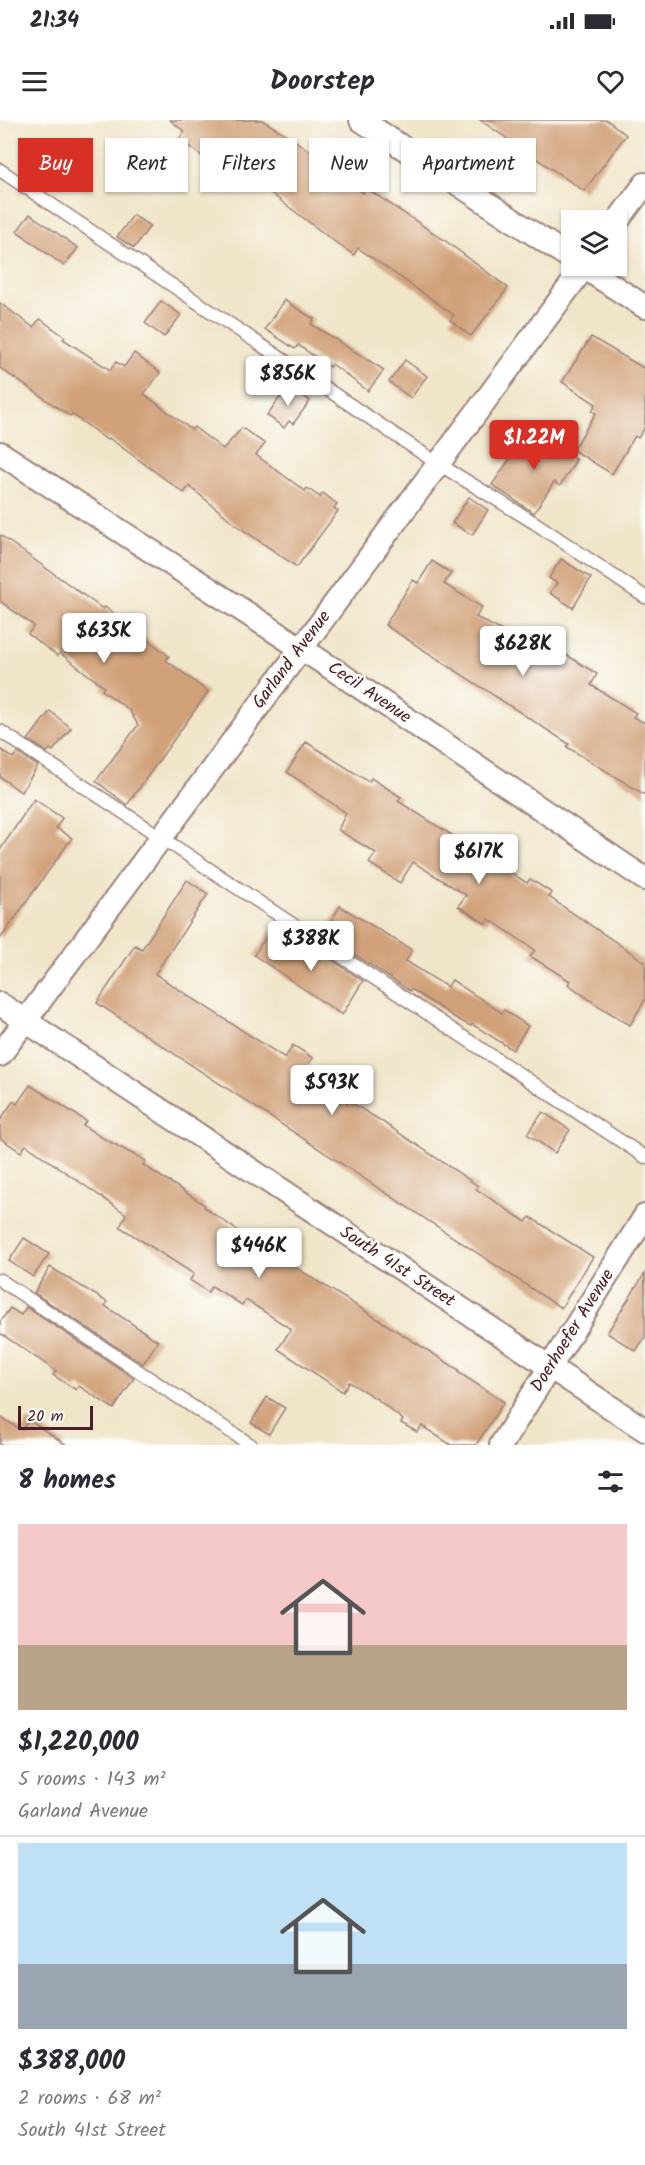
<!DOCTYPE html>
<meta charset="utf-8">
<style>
:root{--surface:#fff;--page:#f7f7f7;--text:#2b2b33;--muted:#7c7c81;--line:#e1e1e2;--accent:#d93025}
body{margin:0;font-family:Kalam,sans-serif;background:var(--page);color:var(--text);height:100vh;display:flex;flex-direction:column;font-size:22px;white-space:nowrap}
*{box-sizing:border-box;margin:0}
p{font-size:20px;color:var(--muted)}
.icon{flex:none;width:33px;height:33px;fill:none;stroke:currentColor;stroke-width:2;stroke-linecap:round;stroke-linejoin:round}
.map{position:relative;height:1325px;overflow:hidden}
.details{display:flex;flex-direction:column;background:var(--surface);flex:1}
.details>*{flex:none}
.hud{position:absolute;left:18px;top:18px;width:609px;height:54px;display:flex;gap:12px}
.controls{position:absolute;left:561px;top:90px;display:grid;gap:12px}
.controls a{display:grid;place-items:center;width:66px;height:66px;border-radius:0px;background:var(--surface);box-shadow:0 2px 4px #0004;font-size:30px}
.scale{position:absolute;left:18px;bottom:15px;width:75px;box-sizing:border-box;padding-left:6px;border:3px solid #4a1f2b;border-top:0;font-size:16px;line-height:21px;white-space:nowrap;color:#4a1f2b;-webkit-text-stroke:4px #fdfcf7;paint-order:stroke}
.price{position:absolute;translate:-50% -51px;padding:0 14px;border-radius:6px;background:#fff;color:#222;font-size:20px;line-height:39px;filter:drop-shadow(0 2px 3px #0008)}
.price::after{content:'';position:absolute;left:50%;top:36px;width:18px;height:14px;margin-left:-9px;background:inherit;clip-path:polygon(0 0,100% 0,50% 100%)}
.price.current{background:var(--accent);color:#fff}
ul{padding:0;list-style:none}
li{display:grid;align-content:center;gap:12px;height:318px;padding:0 18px}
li+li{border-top:2px solid var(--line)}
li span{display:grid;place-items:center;height:186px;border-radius:0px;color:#555}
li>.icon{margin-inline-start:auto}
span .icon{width:108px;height:108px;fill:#fffc;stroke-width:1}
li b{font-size:26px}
h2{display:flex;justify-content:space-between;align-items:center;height:72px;padding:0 18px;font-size:26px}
.chip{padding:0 21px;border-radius:0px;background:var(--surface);box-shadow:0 2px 4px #0004;font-size:21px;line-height:54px}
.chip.current{background:var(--accent);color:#fff}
.status{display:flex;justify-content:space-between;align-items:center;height:42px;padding:0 30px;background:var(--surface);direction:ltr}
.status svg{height:16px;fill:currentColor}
header{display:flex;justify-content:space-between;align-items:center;height:78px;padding:0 18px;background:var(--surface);font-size:27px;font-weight:700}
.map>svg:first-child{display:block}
.building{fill:#d1a27a}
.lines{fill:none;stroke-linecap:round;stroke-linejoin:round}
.lane-casing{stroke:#9d827a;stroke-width:15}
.street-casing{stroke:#9d827a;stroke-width:26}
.lane{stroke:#fff;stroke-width:12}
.street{stroke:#fff;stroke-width:22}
.labels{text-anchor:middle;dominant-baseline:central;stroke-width:5;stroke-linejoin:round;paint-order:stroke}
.street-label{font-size:18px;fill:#4a1f2b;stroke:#fdfcf7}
</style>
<div class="status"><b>21:34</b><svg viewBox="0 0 49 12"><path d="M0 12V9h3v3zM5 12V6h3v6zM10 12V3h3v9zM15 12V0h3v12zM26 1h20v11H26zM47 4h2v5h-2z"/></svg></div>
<header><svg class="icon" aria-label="menu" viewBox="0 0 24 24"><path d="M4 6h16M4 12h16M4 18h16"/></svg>Doorstep<svg class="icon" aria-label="heart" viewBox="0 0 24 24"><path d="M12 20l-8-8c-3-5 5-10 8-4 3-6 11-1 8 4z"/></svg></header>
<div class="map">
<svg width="645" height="1325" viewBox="0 0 645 1325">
<rect width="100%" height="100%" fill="#fdfcf7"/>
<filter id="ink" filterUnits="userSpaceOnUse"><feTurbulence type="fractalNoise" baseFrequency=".0167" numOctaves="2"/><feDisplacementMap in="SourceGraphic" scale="12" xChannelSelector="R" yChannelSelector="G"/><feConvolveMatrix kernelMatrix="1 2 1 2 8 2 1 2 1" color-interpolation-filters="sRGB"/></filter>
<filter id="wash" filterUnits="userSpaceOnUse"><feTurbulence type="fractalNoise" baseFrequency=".008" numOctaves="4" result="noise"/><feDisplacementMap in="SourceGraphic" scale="24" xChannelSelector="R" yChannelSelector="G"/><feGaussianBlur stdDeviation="1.35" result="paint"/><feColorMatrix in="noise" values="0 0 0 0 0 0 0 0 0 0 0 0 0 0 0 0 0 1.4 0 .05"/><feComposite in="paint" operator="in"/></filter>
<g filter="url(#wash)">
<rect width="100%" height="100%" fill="#f0e5c9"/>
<g id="blocks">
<g class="building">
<polygon points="170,0 262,0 292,18 363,73 366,68 443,119 508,168 471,216 450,200 454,195 358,128 354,135 339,125 214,30 207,40 179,19 185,12"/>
<polygon points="480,0 607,0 626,15 584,71"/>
<polygon points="30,94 78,128 64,146 17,111"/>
<polygon points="133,95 150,106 134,128 117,117"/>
<polygon points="284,180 314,199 311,204 384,250 368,271 332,244 330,247 298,225 295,229 265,209"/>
<polygon points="161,181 181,195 164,217 145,203"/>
<polygon points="0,183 33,207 40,199 65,217 63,219 110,250 116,242 124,247 134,233 160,253 144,274 192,310 194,307 223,329 242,308 265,324 256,335 305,371 307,368 320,377 323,373 337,384 334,388 338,391 297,447 239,407 189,366 184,373 109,318 107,320 72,294 70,296 0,248"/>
<polygon points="591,217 645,249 645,307 638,318 635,316 612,354 573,330 596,293 592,291 596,284 562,262"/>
<polygon points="405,240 427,256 411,278 389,262"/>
<polygon points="289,265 310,281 293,304 289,301 284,308 267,295"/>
<polygon points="530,309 576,340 560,366 554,362 534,393 492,365"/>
<polygon points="469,377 488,390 472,415 452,403"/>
<polygon points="0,415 103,489 105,487 169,536 166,540 208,572 127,685 96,661 138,605 129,590 102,570 104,567 60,533 58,536 28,514 34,506 0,481"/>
<polygon points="561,439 591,458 573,488 550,473 557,463 549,458"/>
<polygon points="432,441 451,453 444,464 482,487 476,497 519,520 558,545 565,534 597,554 591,565 636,593 633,597 645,603 645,675 567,627 569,624 385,505 413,460 418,463"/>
<polygon points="50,591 71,608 53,631 50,629 47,632 28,620"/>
<polygon points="306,622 369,662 371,658 401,677 398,681 527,763 530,759 552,773 549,777 645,842 645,880 630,905 597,885 568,864 570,861 530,836 535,830 489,799 486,804 458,786 466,775 413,742 400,763 369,743 376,733 338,710 346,693 287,652"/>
<polygon points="0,629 13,638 18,633 38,646 21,672 0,657"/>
<polygon points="34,679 62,698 56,708 72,718 0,819 0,730"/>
<polygon points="187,760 208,774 155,854 285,938 293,925 313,938 304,951 348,983 349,981 378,999 478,1066 476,1069 526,1102 530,1097 593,1137 561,1188 97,883 135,825 142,829"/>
<polygon points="340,786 412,830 406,841 447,867 452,860 502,893 504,890 528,906 513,930 472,904 471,906 457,899 411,869 410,871 323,814"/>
<polygon points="270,811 308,837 314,828 363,861 342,895 254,835"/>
<polygon points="30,965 86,1001 83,1005 101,1017 146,1041 143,1045 205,1085 204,1087 244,1115 459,1250 458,1252 504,1282 476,1325 451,1325 422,1306 417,1312 401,1303 403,1300 377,1279 349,1262 343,1272 278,1229 291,1209 246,1180 242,1185 212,1166 208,1172 190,1160 194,1154 120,1107 126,1094 26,1025 21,1032 0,1018 0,1001 13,981 17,984"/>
<polygon points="543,992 570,1010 555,1033 527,1014"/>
<polygon points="24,1118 49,1134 33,1157 9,1141"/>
<polygon points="50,1147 107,1182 105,1186 158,1221 143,1244 34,1173"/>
<polygon points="645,1153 645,1217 636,1231 607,1213"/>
<polygon points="26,1187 134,1258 114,1289 79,1266 76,1270 53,1255 56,1251 0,1213 0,1202 10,1188 21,1195"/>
<polygon points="267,1277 285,1288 269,1314 251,1303"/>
<polygon points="0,1297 22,1310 29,1300 67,1325 0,1325"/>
</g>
</g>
</g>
<g filter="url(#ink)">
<use href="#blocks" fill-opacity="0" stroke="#9d827a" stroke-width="1.5"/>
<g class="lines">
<g class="lane-casing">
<g id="lane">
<polyline points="0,50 437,343 535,403 645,477"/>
<polyline points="0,611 645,1037"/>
<polyline points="0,1160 251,1325"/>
</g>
</g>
<g class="street-casing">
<g id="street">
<polyline points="361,0 572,139"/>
<polyline points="616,103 645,64"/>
<polyline points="582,146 645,187"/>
<polyline points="0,333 336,551 645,759"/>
<polyline points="0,884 645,1310"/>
<polyline points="0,935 585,146"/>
<polyline points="501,1325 645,1096"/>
</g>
</g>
<use href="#lane" class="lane"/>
<use href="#street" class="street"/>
</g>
</g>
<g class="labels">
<g class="street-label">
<text transform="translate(292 540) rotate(-53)">Garland Avenue</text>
<text transform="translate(369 573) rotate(34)">Cecil Avenue</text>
<text transform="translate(397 1147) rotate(33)">South 41st Street</text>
<text transform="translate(573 1211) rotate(-58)">Doerhoefer Avenue</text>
</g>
</g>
</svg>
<div class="controls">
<a><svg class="icon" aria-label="layers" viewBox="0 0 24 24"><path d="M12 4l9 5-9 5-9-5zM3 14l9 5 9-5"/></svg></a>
</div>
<div class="scale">20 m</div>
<b class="price" style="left:288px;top:287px">$856K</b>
<b class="price current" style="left:534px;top:351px">$1.22M</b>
<b class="price" style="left:104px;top:544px">$635K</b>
<b class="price" style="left:523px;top:557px">$628K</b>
<b class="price" style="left:479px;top:765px">$617K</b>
<b class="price" style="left:311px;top:852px">$388K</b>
<b class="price" style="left:332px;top:996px">$593K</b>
<b class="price" style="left:259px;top:1159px">$446K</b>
<div class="hud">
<a class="chip current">Buy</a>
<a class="chip">Rent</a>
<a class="chip">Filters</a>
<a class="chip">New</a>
<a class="chip">Apartment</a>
</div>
</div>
<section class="details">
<h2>8 homes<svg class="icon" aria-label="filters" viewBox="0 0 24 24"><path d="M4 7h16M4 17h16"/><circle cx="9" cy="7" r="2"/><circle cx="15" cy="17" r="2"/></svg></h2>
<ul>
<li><span style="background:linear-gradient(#f6c9c9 65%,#b9a48a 0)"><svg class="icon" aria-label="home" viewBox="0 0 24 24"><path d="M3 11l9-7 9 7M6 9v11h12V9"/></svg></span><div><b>$1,220,000</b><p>5 rooms · 143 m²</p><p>Garland Avenue</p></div></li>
<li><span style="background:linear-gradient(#bfe0f5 65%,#9aa5b1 0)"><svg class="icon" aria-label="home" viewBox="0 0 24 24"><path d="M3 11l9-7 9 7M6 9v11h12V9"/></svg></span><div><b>$388,000</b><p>2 rooms · 68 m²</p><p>South 41st Street</p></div></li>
</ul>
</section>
